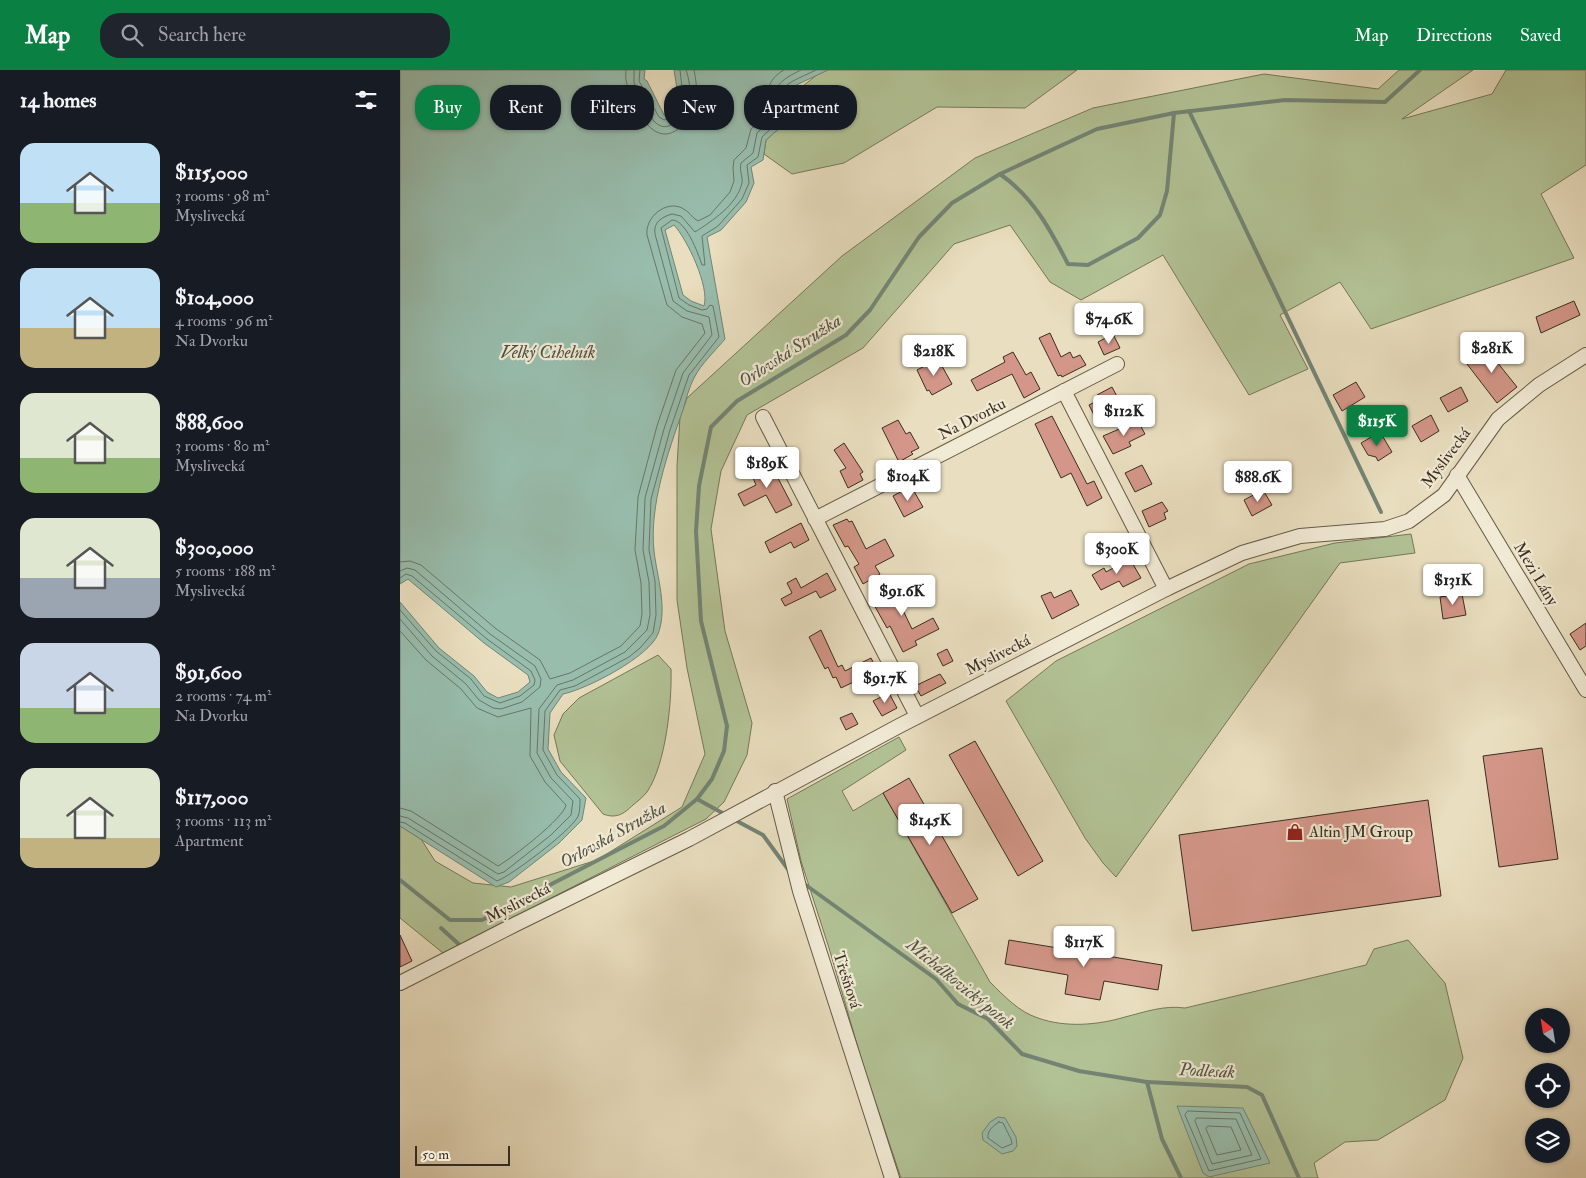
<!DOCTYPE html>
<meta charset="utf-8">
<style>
:root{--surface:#171b24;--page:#20242c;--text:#f1f3f6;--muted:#9ea1a6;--accent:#0b8043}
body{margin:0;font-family:"IM FELL Double Pica",serif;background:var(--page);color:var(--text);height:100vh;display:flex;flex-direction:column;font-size:19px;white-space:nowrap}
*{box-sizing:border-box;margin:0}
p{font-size:16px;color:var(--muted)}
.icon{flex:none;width:28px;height:28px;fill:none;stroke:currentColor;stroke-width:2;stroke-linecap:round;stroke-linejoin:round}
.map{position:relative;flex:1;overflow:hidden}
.drawer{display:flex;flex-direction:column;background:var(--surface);width:400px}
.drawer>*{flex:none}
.top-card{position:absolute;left:15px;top:15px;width:475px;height:45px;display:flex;gap:10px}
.needle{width:32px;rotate:330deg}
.buttons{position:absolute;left:1125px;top:938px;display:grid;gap:10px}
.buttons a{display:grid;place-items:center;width:45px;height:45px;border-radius:50%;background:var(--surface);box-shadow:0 1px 4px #0004;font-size:25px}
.scale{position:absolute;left:15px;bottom:12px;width:95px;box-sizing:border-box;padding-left:5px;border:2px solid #3b2e20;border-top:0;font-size:14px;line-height:18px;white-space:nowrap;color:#3b2e20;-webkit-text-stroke:4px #f1ead5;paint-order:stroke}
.price{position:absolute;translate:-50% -42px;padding:0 11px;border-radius:5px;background:#fff;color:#222;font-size:16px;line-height:32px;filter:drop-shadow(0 1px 2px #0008)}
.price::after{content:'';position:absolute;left:50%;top:30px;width:15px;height:11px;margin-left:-8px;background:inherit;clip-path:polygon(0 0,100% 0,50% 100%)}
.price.on{background:var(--accent);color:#fff}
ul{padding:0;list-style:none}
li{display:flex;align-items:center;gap:15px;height:125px;padding:0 20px}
li span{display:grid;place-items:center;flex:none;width:140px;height:100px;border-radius:15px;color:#555}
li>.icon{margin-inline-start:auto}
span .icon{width:60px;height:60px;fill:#fffc;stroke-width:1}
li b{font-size:21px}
h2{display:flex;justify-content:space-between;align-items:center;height:60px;padding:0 20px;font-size:21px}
.tag{padding:0 18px;border-radius:20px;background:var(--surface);box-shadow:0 1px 4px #0004;font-size:18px;line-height:45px}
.tag.on{background:var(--accent);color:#fff}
header{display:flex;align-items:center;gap:30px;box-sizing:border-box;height:70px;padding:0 25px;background:var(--accent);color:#fff}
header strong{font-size:24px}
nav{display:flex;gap:28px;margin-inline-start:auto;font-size:18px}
.search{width:350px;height:45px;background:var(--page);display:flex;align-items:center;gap:12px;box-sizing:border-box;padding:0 18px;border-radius:20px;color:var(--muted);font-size:19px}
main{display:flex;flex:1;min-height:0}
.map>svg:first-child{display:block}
.green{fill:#b2c295;stroke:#76785a}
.water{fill:#98bdad;stroke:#738475;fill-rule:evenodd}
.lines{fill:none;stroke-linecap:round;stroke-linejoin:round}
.shore{stroke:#6a7666;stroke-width:1}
.stream{stroke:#738475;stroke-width:4}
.building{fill:#d39688;stroke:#3b2e20}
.minor-casing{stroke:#665a48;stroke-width:16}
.minor{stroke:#f1ead5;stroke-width:14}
.labels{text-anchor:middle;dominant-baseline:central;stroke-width:4.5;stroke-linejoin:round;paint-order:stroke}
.street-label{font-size:16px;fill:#3b2e20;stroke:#f1ead5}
.poi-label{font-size:16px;fill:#3b2e20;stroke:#f1ead5;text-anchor:start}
.water-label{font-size:18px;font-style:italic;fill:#525243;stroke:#f1ead5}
</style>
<header>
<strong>Map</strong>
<div class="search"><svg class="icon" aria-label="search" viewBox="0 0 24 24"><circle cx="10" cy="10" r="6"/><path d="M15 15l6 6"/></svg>Search here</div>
<nav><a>Map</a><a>Directions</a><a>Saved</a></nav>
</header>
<main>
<section class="drawer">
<h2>14 homes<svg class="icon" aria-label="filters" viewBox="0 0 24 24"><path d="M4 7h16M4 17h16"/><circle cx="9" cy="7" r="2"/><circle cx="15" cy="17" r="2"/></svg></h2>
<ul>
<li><span style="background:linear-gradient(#bfe0f5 60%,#8fb573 0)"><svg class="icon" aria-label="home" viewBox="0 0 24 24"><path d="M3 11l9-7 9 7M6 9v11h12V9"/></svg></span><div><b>$115,000</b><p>3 rooms · 98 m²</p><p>Myslivecká</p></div></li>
<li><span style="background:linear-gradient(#bfe0f5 60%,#c2b280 0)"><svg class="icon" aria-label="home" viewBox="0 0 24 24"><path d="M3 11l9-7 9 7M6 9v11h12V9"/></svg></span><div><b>$104,000</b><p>4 rooms · 96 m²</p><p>Na Dvorku</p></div></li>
<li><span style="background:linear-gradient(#dfe7d0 65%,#8fb573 0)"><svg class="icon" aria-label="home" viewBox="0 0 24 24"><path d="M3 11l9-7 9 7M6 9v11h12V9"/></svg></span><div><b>$88,600</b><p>3 rooms · 80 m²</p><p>Myslivecká</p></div></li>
<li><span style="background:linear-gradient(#dfe7d0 60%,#9aa5b1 0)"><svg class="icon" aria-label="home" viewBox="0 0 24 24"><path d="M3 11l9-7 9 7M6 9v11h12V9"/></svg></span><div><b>$300,000</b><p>5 rooms · 188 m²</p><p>Myslivecká</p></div></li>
<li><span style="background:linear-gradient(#c9d6e8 65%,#8fb573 0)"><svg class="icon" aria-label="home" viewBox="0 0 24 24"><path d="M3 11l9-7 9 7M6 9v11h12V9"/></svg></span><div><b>$91,600</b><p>2 rooms · 74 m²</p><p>Na Dvorku</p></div></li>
<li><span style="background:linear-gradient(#dfe7d0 70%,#c2b280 0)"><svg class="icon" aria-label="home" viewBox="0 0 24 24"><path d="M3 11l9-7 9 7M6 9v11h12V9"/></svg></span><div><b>$117,000</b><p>3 rooms · 113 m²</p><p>Apartment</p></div></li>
</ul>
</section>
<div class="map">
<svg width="1186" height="1108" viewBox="0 0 1186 1108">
<rect width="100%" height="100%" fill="#e9debf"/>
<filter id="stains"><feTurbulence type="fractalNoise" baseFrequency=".004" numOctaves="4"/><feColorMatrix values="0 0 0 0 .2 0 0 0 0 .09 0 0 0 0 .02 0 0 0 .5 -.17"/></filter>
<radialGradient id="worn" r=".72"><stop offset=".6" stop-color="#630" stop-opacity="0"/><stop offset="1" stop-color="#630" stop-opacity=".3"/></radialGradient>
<g class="green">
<polygon points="428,0 677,0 625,38 537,37 444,93 392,104 364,84 366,70 383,55 384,31 418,4"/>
<polygon points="999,0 1073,0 1002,49 1092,24 1106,0 1186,0 1186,95 1141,124 1174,188 971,259 940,212 880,245 908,299 849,325 763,185 681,230 650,212 610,155 554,174 463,278 347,345 321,401 311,459 325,561 352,653 347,685 324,732 306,749 43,883 0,848 0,756 21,769 35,791 73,813 111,817 197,790 282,737 305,684 287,598 277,530 277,396 280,347 287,328 442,186 575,88 693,38 864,4 978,19"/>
<polygon points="1011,464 1015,483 940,493 716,807 703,793 685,768 606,631 656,591 849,494 935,473"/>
<path d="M258,585l13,14c1,33 -5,95 -24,123 -4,5 -9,9 -14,13 -9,9 -17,14 -30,9l-43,-53 -6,-26 9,-21 16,-16z"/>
<path d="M499,667l7,13 -64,41 11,20 30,-18 107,189c14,14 29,30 48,36 28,10 60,7 87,-1 20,-5 39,-12 60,-9l181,-43 8,-16 34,-9 37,43 18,75 -18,42 -67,40 -33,2 -31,21 4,15h-417l-38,-113 -34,-117 -28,-87 -14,-62z"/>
</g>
<g class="water">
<path d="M0,0h245l-1,9 3,2 17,34h4l10,-20 -4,-25h154l-38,18 -6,9 -1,28 -17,15 -3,20 -12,7 3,16 -8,19 -25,28 -14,7 18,102c-10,12 -24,25 -31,39 -5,9 -8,22 -11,32 -15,42 -34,96 -29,141 3,26 14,57 4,83 -9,23 -71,55 -95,60l-13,19 -2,36 13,23 25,26 -4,22 -23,23 -50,39 -13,5 -96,-61v-224l39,46 35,28 13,16 11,6 20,-6 12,-10 -2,-7 -44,-32 -76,-64 -8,5zM274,155c13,14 36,62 30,81l-13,-5 -8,-6 -18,-65z"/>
<polygon points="777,1036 843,1038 870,1093 809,1107 803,1103"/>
<polygon points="598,1047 605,1048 616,1067 617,1076 613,1081 602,1084 583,1070 582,1063 590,1052"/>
</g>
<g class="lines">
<g class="shore">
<path d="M226,0c-2,14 4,21 10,32 4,9 8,21 16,27 21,17 42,-13 44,-32 1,-8 0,-19 -2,-27"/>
<path d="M234,0v13l19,37c16,19 32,-7 36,-22 2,-7 0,-20 -3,-28"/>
<polyline points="240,0 239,11 259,47 264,50 272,48 283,26 280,0"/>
<path d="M0,492l10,-1 11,4 74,63 45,32 10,19 20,-6 51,-27 19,-20 2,-12 -1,-31 -6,-33 3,-53 19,-71 19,-56 29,-37 -3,-9 -20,-7 -15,-12 -20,-70c-2,-18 19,-35 35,-27 7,3 10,10 16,13l12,-6 20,-23 4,-11 -1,-13 1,-8 12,-12 5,-19 14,-13c1,-18 0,-36 19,-46"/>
<polyline points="0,501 7,498 15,500 90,564 135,596 141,609 140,617 122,632 101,639 93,638 79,630 66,614 32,586 0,549"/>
<polyline points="0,508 6,504 12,506 87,569 131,601 135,610 134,615 120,626 100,633 84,626 71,609 36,581 0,540"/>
<path d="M0,561l26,29 35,29 16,19 21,9 33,-9 -1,48 15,26 21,23c-2,13 -54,53 -68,61l-87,-55 -11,-3"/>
<path d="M0,746l8,2 90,56 6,-2 47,-37 20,-20 2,-14 -22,-23 -14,-25 2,-44 18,-24 16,-5 52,-28 22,-22 3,-15 -1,-33 -6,-32 2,-52 19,-69 19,-56 29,-38 -3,-18 -22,-6 -14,-10 -18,-67c-2,-12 7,-17 17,-20l9,2 14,16c17,-11 42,-27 47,-49 1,-6 -3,-13 -1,-20l12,-10 4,-20 15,-14c2,-30 0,-35 29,-49"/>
<path d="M0,752l5,1 92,58c14,-5 72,-49 80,-63 3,-4 3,-14 3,-19l-23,-24 -14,-25 2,-39 15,-21 15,-4 54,-29 11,-9 13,-15 3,-18 -1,-34 -6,-31 2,-51 19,-69 19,-55 30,-38 -6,-31 -3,-1 -3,4 -5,1 -13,-5 -10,-7 -18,-70 11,-8c14,0 26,33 30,45h3l-3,-29 16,-10 24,-27 7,-16 -2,-18 11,-8 4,-20 16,-15c2,-40 3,-35 38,-52"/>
<polygon points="788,1041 840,1043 861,1089 809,1101 785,1045"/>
<polygon points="797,1048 836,1049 852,1085 812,1094 795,1051"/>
<path d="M599,1052l4,1 8,16 1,5 -10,4 -14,-10c-1,-7 5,-12 11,-16z"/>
<polygon points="808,1056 831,1057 841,1080 817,1085 806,1059"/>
</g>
<g class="stream">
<polyline points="789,41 981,442"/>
<polyline points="600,104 697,59 774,43"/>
<polyline points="297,729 326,745"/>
<polyline points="335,750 363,765 390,802"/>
<path d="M0,810l50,40h32l182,-94 33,-27 15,-20 12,-28 3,-25 -26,-105 -5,-90 3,-45 12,-59 26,-26 109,-66 24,-25 49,-73 33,-34 48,-29c33,23 50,55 68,90l20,1 50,-27 22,-23 7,-24 7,-78 111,-13 100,2 35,-32"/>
<polyline points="403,813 536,909 558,934 588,949 622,984 679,1001 747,1012 762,1069 781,1108"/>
<polyline points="41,858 63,878"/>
<polyline points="747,1012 847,1017 862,1025 899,1108"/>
</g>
</g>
<g class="building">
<polygon points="1174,231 1180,245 1141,263 1136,247"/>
<polygon points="650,263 661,287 670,282 673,288 680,285 686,295 662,307 661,305 658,306 639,268"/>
<polygon points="713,264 720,278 704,285 698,272"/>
<polygon points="1092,275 1101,288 1097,292 1117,317 1097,333 1067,294"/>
<polygon points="613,282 626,305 631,302 640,319 624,328 612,304 577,321 571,310 605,292 603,287"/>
<polygon points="538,289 552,314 532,325 529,320 527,321 517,300"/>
<polygon points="956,312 965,327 942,341 933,325"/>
<polygon points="712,317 721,334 695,347 689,335 699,330 697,325"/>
<polygon points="1061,317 1068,331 1048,342 1040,328"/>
<polygon points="1031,345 1039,361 1021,372 1012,356"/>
<polygon points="652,346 687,414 694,411 702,428 687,436 671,403 661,408 635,354"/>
<polygon points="498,350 506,364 510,362 519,378 511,382 513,384 499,392 482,358"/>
<polygon points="738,351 745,364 729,372 731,376 713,384 703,366"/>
<polygon points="980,362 992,382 978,391 976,387 968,385 961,373"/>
<polygon points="444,373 463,402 460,404 463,410 448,418 440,401 446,398 434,380"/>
<polygon points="369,391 392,435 376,443 366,425 344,436 338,424 356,415 351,403 355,401 354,399"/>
<polygon points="742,395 752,414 735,422 725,403"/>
<polygon points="511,416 523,437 504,447 493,426"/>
<polygon points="863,420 872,435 852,446 844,430"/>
<polygon points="762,432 768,441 764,443 766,449 749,457 742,441"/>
<polygon points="447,449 449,452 452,451 466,479 485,469 494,486 475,496 480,504 463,514 454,497 459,494 448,476 445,477 433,455"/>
<polygon points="401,453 409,470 394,478 391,472 370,483 365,472"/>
<polygon points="730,489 741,508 723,517 719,511 701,520 692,505 704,498 706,502"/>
<polygon points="427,503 436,520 420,528 416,521 385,536 381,529 392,523 387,513 396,508 401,518"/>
<polygon points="503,508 512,525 499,532 512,559 533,548 539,559 515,571 517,575 503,582 490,556 487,558 473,533 480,530 479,527 498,518 495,512"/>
<polygon points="671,520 679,535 652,549 641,526 651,522 654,528"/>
<polygon points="1062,524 1066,545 1043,549 1040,527"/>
<polygon points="1186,553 1186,576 1180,580 1170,564"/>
<polygon points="421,560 438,597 442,595 445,601 471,588 479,604 467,610 464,607 441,618 436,607 433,608 428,597 425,599 409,567"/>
<polygon points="547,579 553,591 543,596 537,584"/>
<polygon points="540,604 546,613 521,626 515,616"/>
<polygon points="489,623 497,638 482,646 473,631"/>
<polygon points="452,643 458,654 446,660 440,648"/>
<polygon points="575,671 643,791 618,806 549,685"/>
<polygon points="1142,678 1158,789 1099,797 1083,686"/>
<polygon points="509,708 578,829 552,843 483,723"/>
<polygon points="1028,730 1041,826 792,861 779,765"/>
<polygon points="0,865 12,891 0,897"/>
<polygon points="609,870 762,895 758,920 704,911 700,930 665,924 668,905 605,894"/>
</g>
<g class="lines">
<g class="minor-casing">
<g id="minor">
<polyline points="664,321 766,519"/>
<polyline points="363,347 517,646"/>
<polyline points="1057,405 1186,620"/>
<polyline points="415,449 717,294"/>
<polyline points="375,721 400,821 492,1108"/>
<polyline points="0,913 116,854 289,769 499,656 766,519 842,483 900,466 985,459 1009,451 1044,425 1098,349 1139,315 1186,285"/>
</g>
</g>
<use href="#minor" class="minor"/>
</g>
<defs>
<g id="shop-bare" transform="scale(1.35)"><path d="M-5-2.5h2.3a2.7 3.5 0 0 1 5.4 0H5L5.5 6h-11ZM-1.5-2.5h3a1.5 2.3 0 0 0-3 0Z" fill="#8f2418" stroke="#f1ead5" stroke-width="2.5" paint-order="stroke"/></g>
</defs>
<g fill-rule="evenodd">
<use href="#shop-bare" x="895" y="762"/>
</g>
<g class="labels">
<g class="street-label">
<text transform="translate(572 349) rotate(-27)">Na Dvorku</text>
<text transform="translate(1046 388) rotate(-53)">Myslivecká</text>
<text transform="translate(1136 504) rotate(59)">Mezi Lány</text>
<text transform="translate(598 585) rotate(-27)">Myslivecká</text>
<text transform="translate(118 833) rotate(-27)">Myslivecká</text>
<text transform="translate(447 910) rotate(72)">Třešňová</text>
</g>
<g class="poi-label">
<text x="909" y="762">Altin JM Group</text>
</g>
<g class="water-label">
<text transform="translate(390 281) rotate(-33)">Orlovská Stružka</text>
<text x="148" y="282">Velký Cihelník</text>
<text transform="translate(213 765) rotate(-29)">Orlovská Stružka</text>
<text transform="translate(560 914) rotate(39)">Michálkovický potok</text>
<text transform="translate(807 1001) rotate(3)">Podlesák</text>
</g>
</g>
<rect width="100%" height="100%" filter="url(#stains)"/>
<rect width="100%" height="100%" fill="url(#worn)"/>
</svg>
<div class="buttons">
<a><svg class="needle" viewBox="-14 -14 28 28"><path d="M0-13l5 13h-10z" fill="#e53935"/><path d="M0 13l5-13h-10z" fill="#9ea1a6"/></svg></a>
<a><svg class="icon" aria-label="locate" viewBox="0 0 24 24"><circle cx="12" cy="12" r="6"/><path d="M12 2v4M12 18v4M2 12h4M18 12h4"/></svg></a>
<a><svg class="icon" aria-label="layers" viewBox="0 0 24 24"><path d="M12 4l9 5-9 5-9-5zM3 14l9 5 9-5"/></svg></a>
</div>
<div class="scale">50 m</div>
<b class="price" style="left:709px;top:275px">$74.6K</b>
<b class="price" style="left:1092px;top:304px">$281K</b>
<b class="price" style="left:534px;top:307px">$218K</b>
<b class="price" style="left:724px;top:367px">$112K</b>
<b class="price on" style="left:977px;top:377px">$115K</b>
<b class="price" style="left:367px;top:419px">$189K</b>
<b class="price" style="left:508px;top:432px">$104K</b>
<b class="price" style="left:858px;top:433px">$88.6K</b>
<b class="price" style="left:717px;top:505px">$300K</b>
<b class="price" style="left:1053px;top:536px">$131K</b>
<b class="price" style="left:502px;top:547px">$91.6K</b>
<b class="price" style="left:485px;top:634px">$91.7K</b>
<b class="price" style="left:530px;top:776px">$145K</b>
<b class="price" style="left:684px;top:898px">$117K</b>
<div class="top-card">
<a class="tag on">Buy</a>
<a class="tag">Rent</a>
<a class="tag">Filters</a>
<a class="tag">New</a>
<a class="tag">Apartment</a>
</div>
</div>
</main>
